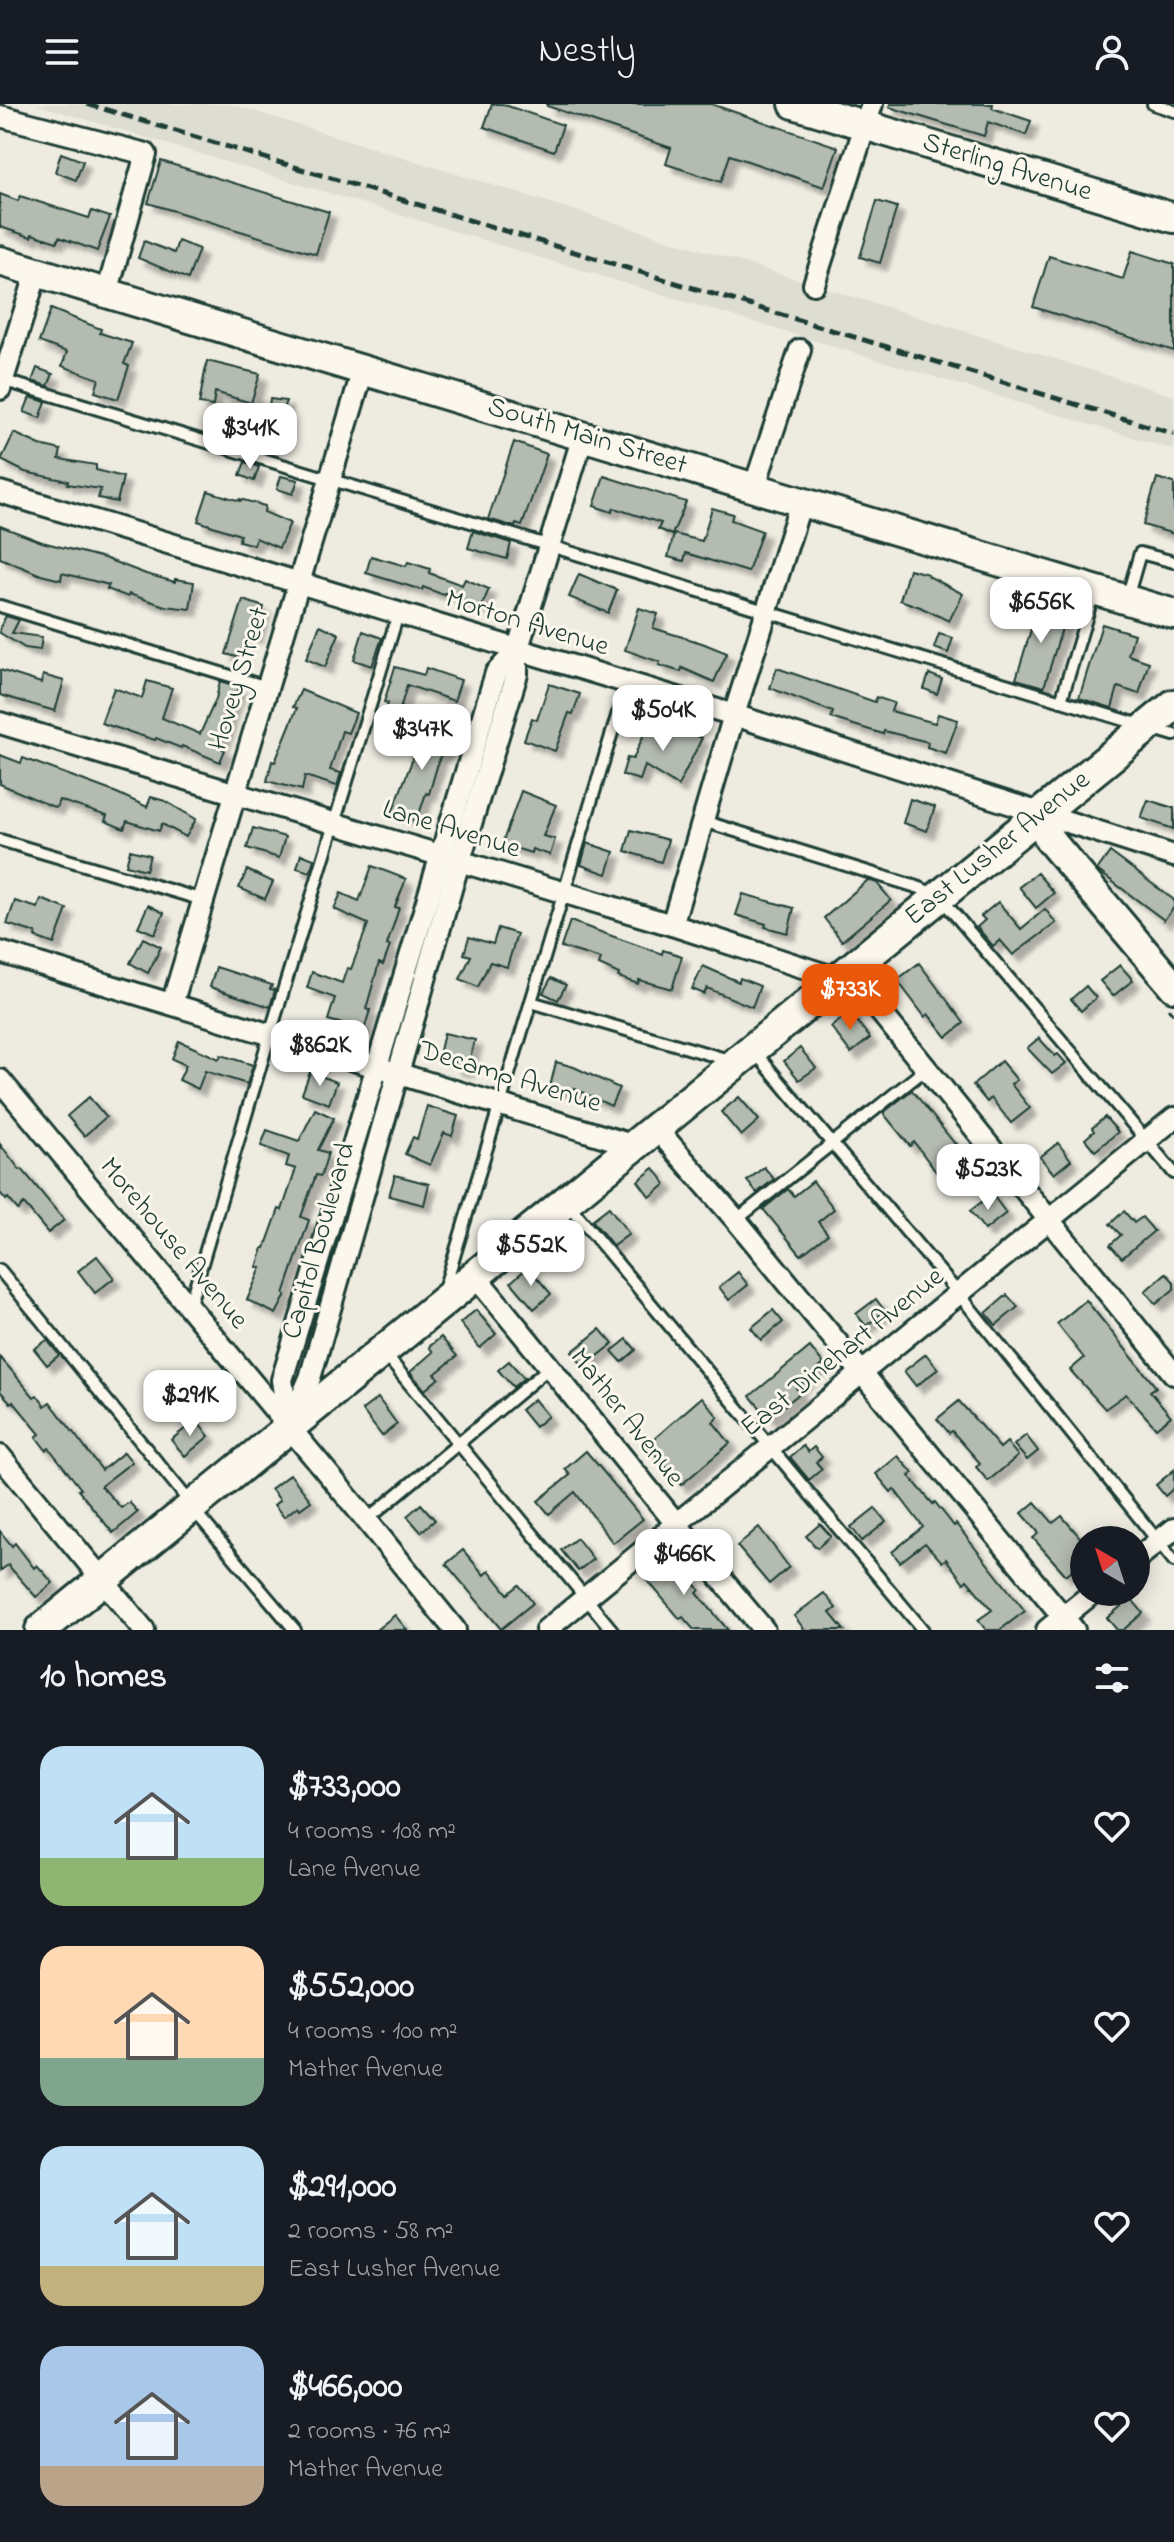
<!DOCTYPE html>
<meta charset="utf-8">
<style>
:root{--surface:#171b24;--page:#242831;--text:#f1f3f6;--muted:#9ea1a6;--accent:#ea580c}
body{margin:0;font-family:"Indie Flower",sans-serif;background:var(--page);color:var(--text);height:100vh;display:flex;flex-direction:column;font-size:30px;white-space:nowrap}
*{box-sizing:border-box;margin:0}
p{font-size:26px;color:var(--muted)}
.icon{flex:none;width:44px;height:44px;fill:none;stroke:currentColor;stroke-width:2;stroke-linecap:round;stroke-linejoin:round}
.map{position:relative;height:1526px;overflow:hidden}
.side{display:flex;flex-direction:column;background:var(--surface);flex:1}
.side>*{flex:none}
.needle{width:52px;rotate:321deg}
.tools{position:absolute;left:1070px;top:1422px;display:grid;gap:16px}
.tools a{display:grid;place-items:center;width:80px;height:80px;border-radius:50%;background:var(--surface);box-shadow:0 4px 20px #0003;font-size:40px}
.price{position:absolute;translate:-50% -68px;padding:0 18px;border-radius:16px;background:#fff;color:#222;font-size:26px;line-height:52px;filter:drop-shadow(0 2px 4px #0008)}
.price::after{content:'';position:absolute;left:50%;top:48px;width:24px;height:18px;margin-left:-12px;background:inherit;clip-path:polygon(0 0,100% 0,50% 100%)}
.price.on{background:var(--accent);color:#fff}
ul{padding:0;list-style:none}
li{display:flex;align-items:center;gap:24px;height:200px;padding:0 40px}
li span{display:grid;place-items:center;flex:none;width:224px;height:160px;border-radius:24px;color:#555}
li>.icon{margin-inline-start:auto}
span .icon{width:96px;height:96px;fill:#fffc;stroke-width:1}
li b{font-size:34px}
h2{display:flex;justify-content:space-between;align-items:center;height:96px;padding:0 40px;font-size:34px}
header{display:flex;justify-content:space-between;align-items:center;height:104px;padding:0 40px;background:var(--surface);font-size:36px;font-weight:600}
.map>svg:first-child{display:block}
.built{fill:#ddddd2}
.building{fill:#b4bbb0;stroke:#1f3d34;stroke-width:2;filter:url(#shadow)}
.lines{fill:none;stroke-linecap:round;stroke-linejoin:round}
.lane-casing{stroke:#1f3d34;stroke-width:16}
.street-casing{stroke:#1f3d34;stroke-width:26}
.secondary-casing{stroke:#1f3d34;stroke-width:34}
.primary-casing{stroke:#1f3d34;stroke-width:36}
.path{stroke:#1f3d34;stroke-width:3;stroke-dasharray:8 6;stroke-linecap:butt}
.lane{stroke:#fbf7ec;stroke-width:10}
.street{stroke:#fbf7ec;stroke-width:20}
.secondary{stroke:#fbf7ec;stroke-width:28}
.primary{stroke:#fbf7ec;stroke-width:30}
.rail{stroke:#1f3d34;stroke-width:5;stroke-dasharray:12 6;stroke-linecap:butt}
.labels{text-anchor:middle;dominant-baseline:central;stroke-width:6;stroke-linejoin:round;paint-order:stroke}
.street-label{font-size:28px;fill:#1f3d34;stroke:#fbf7ec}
</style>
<header><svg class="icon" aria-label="menu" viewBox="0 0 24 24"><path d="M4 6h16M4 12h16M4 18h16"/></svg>Nestly<svg class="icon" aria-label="person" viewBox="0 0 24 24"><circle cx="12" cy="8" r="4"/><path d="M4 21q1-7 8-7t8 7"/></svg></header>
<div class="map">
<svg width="1174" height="1526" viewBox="0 0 1174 1526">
<defs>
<filter id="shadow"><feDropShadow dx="7" dy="7" stdDeviation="2" flood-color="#0004"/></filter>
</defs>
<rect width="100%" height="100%" fill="#eeece1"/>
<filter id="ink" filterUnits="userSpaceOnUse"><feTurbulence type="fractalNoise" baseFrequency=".0125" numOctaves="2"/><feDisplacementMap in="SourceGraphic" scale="16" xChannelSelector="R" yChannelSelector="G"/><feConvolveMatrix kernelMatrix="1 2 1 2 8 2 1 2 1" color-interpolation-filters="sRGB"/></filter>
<g filter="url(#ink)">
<polygon class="built" points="35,0 231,0 1174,292 1174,346"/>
<g class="building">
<polygon points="492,0 502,0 563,21 554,47 484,23"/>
<polygon points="547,0 711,0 838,43 824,83 730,51 721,78 666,60 671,44 547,2"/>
<polygon points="890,0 993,0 992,4 1031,17 1026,31 988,18 984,32 889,3"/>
<polygon points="61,49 83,57 76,76 55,68"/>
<polygon points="161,57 329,108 316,150 148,99"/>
<polygon points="0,90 18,97 20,92 89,114 92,107 110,113 97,147 59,133 57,138 32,130 31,133 0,123"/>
<polygon points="877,97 897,103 880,159 860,153"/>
<polygon points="144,137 174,149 178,137 199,145 188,175 138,154"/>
<polygon points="1132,147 1174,160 1174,247 1033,203 1049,152 1123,175"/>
<polygon points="51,205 101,225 100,229 132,239 124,260 129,262 118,295 95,288 99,275 62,262 67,248 39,238"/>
<polygon points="207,257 260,270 251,299 215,288 213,302 199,300"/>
<polygon points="37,264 53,270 48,282 32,277"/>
<polygon points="30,293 46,298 40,314 24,308"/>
<polygon points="270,295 286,297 278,317 267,315"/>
<polygon points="14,329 40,341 61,346 59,355 96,361 96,366 123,373 117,398 98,394 101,385 67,380 68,377 25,368 1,356"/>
<polygon points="514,338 547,350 522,422 516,420 515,423 488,415"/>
<polygon points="245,358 259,363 254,377 240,371"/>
<polygon points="281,372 298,376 293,390 277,385"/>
<polygon points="604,372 686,398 672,431 658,425 661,419 614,404 612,408 594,402"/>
<polygon points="1157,374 1174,379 1174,430 1143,421"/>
<polygon points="208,387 240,397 240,395 265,402 264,408 290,419 279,444 256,434 254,441 239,437 240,431 198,417"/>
<polygon points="712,404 733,410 731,416 762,427 748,468 686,449 684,457 668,453 674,430 702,437"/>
<polygon points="0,422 42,438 104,454 146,470 175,478 175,475 194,478 190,505 165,502 129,490 128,493 107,485 109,481 62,469 61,476 41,471 0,454"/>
<polygon points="473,427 511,439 507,455 468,444"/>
<polygon points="371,452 406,462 408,458 430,465 429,469 462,481 465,475 489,485 481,504 445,489 444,491 423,483 422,486 366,469"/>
<polygon points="909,465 928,470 928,472 963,490 949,517 920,503 900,496"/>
<polygon points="579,470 617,486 608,509 569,493"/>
<polygon points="243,496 264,503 255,532 247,530 240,554 226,550"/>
<polygon points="1039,499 1067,508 1044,583 1016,575"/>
<polygon points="639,504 658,510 653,524 702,539 727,549 714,578 682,564 681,568 659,561 660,558 625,546"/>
<polygon points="6,512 19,516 12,529 42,533 40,546 25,544 0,529 0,523"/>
<polygon points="1102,520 1134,530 1128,551 1149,558 1139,590 1118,583 1112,604 1079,594"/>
<polygon points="320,521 339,530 325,563 306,555"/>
<polygon points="363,527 382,534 372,562 354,556"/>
<polygon points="939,530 953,534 948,549 934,544"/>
<polygon points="395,563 424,571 426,564 461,576 454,597 407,581 399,609 403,610 395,634 378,628 388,599 384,598"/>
<polygon points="777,564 875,598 876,593 894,599 891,607 935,619 938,610 958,616 946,649 927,643 928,638 884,627 883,630 831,614 833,608 770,584"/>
<polygon points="0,566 41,579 43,571 64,577 55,607 0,591"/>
<polygon points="929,570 942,575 937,590 924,585"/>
<polygon points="147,577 172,584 162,614 200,630 216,595 220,577 239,583 227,620 229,620 219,643 225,646 220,658 182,642 181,644 156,634 155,636 101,619 114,584 142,594"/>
<polygon points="549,580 580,590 573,610 569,609 555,647 524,636 532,614 537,616"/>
<polygon points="301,586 356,609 348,629 342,627 330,666 341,669 337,682 305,672 302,686 267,677 272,657 275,658 297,604 293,603"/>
<polygon points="649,619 664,626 667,619 702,634 678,682 645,662 640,676 622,671 627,654 633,655"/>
<polygon points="426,620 453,630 445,650 441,649 429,690 426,689 417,717 392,709"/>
<polygon points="0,651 21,659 23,654 117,689 147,703 151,693 165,697 196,715 186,733 162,720 159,727 127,717 124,725 105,717 107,712 59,696 56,704 0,680"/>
<polygon points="521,687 556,701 543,732 555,735 550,751 532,745 531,749 502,740"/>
<polygon points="910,695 935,703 927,727 903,719"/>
<polygon points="1148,696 1174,704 1174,725 1141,714"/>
<polygon points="253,724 285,733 279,754 247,744"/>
<polygon points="631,726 668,736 661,758 625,747"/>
<polygon points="587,739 614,748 607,770 581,761"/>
<polygon points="130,746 150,751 146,766 126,761"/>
<polygon points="1110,748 1174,796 1174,803 1164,816 1097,766"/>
<polygon points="301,750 314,755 310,768 297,764"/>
<polygon points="372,762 406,775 395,803 399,804 387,841 390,842 383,861 379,859 366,905 370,906 364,926 328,916 335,894 307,884 312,868 342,879 347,864 351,865 368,820 334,805 341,789 359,797"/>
<polygon points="247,766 273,778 265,795 239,784"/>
<polygon points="1037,769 1054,789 1036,804 1019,783"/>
<polygon points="868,776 877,779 891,796 842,837 824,814"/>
<polygon points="743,790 794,804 788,829 765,823 766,820 736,811"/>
<polygon points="41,795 67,805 54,840 35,833 36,829 7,820 15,797 38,804"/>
<polygon points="998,798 1021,825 1045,805 1056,819 1013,851 1000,836 993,842 977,823 985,816 981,812"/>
<polygon points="148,801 164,809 155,830 138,823"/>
<polygon points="570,817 662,850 663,846 682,852 672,885 639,876 638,880 618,873 619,870 599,861 601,855 561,843"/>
<polygon points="498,824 517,830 507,863 490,858 478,883 460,875 471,852 464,850 469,833 493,840"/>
<polygon points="143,834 161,843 148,869 130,859"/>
<polygon points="919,859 964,919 947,933 928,910 925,913 897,876"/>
<polygon points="1120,861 1133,876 1113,892 1100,877"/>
<polygon points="703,862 739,878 740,874 760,882 752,903 707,884 704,890 692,885"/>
<polygon points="216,863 272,881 270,885 275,886 270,903 210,883"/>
<polygon points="551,874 566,881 558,896 543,889"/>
<polygon points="1086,882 1096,894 1081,907 1071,895"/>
<polygon points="850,908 870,934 851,949 831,923"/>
<polygon points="444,929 475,936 467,966 454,963 456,955 439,951"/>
<polygon points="1039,934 1055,952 1058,950 1066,959 1052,970 1027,944"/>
<polygon points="179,937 219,955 221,951 253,961 247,980 205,967 198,985 179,976 186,961 172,955"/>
<polygon points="800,944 816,964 799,976 784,957"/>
<polygon points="1001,957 1017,976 1011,980 1030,1004 1011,1019 991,994 987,998 973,981"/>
<polygon points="556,958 574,963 619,984 611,1002 573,984 572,989 550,983"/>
<polygon points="310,968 337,978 329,1000 302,990"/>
<polygon points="912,986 955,1040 956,1039 968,1053 942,1076 914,1038 910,1042 883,1009"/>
<polygon points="89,993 106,1013 84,1032 67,1012"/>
<polygon points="739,993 759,1016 741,1032 721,1008"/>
<polygon points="427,1002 458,1012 452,1032 444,1029 430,1061 405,1050 413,1033 417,1035"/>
<polygon points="315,1005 334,1014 318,1046 328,1049 321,1072 316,1071 301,1113 309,1116 284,1190 286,1191 276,1210 247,1196 261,1164 257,1163 263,1144 265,1144 279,1105 282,1106 296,1065 286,1062 289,1052 261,1042 267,1026 299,1037"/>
<polygon points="1105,1013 1118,1028 1095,1047 1085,1035 1094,1027 1092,1024"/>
<polygon points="1058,1039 1071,1056 1054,1070 1040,1053"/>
<polygon points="0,1040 20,1066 22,1065 64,1116 48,1129 24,1100 18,1106 8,1094 6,1096 0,1089"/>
<polygon points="764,1063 774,1075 757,1089 747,1077"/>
<polygon points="654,1064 666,1080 650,1093 638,1077"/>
<polygon points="395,1071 429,1080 424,1101 389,1092"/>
<polygon points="813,1077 834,1105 818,1118 828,1130 801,1151 763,1105 788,1085 794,1092"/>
<polygon points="992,1090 1006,1109 985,1126 970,1107"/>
<polygon points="609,1103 629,1130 613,1142 592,1116"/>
<polygon points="1124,1107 1134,1119 1142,1113 1154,1127 1122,1154 1110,1141 1121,1131 1110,1120"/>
<polygon points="97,1152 114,1174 95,1189 78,1167"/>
<polygon points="528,1163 551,1190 534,1205 511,1178"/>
<polygon points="738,1168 748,1181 729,1196 719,1183"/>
<polygon points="1166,1169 1174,1178 1174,1185 1156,1200 1145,1187"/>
<polygon points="1007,1191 1018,1203 996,1221 986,1209"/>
<polygon points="876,1195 885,1207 866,1222 856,1210"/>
<polygon points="1086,1196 1156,1283 1150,1287 1171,1312 1156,1324 1126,1290 1105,1305 1070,1266 1084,1254 1057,1220"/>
<polygon points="476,1206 496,1230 480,1244 460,1219"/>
<polygon points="773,1206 783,1218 761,1236 751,1224"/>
<polygon points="600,1225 613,1240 584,1263 572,1248"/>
<polygon points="441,1233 457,1252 435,1270 439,1274 425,1286 410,1268 433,1248 429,1243"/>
<polygon points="627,1235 636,1246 622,1258 612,1247"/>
<polygon points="47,1236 59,1251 47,1261 34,1245"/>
<polygon points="810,1243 824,1260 796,1284 800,1289 769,1314 750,1292"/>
<polygon points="926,1250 938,1265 916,1282 904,1267"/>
<polygon points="0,1253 34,1293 37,1291 45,1302 50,1298 102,1366 124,1348 132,1358 101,1382 121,1404 129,1398 138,1408 113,1429 78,1386 81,1385 49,1344 46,1346 36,1333 40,1330 13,1297 11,1299 0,1287"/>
<polygon points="509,1257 524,1274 513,1283 498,1266"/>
<polygon points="702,1293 718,1313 713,1318 730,1339 681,1381 647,1341"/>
<polygon points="378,1294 397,1320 382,1332 362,1306"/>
<polygon points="534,1295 548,1312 535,1323 521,1306"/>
<polygon points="959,1297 1000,1344 1007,1338 1018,1352 988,1377 976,1363 980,1359 952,1327 949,1329 937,1315"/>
<polygon points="196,1316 209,1332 185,1352 171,1336"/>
<polygon points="1026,1331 1038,1347 1027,1356 1014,1341"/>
<polygon points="803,1342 808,1348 814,1343 822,1353 816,1358 822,1365 809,1376 790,1353"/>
<polygon points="586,1347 643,1415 613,1439 575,1388 549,1410 538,1397 570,1371 565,1365"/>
<polygon points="898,1352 913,1369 909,1372 933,1400 935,1398 954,1422 956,1420 1025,1507 1000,1526 986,1526 978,1516 992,1506 967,1476 964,1479 946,1455 942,1458 925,1439 900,1458 892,1448 923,1423 894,1385 891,1388 876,1370"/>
<polygon points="1174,1366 1174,1384 1165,1392 1156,1381"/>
<polygon points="290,1370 311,1397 300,1405 298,1402 284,1413 274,1401 280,1396 271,1385"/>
<polygon points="1035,1398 1053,1419 1062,1412 1084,1438 1084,1456 1066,1471 1033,1434 1039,1429 1022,1409"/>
<polygon points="421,1400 435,1416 421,1428 407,1412"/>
<polygon points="875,1404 886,1418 862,1437 851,1423"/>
<polygon points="820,1420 831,1432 817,1444 806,1432"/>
<polygon points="759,1423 789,1463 769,1480 737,1442"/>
<polygon points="0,1427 12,1442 15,1439 34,1464 37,1461 53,1479 36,1493 8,1461 0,1467"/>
<polygon points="577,1434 593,1455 578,1467 561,1446"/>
<polygon points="463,1446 484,1471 489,1466 508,1490 519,1481 533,1499 501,1525 446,1460"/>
<polygon points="674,1454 700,1486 697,1489 728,1526 694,1526 683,1513 680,1515 647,1476"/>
<polygon points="824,1489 836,1504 830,1509 844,1526 805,1526 794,1512"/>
<polygon points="1131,1494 1143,1509 1123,1526 1117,1526 1107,1514"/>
<polygon points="395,1511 407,1526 376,1526"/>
</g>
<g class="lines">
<g class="lane-casing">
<g id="lane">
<polyline points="1153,0 1174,7"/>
<polyline points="2,276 1174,631"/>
<polyline points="1127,494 1140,449 1174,458"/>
<polyline points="0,502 267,583"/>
<polyline points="1061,597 1094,488"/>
<polyline points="703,717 920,784 940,793 1174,1069"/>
<polyline points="0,736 203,796"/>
<polyline points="531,898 732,957"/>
<polyline points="754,947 959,1190 1174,1457"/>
<polyline points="568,1100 923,1526"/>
<polyline points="736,1116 927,964"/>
<polyline points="0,1166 180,1386 192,1404 295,1526"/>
<polyline points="444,1186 627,579"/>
<polyline points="189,1203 270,930 398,510"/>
<polyline points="384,1249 612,1526"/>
<polyline points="367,1416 550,1263"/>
</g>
</g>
<g class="street-casing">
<g id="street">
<polyline points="0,12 146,50 107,189"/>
<polyline points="814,180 872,0"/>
<polyline points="0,285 37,168"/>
<polyline points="754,384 800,246"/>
<polyline points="0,388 734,611 1174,752"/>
<polyline points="0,619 672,821 839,875"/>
<polyline points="672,821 734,611 801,398"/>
<polyline points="0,848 635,1042"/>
<polyline points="848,868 1174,1270"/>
<polyline points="172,900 363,266"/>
<polyline points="0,976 364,1413 455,1526"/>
<polyline points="656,1024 736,1116 1074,1526"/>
<path d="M476,1173c97,117 190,237 288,353"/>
<polyline points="290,1320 310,1274 454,775 517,570 517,547 583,332"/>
<polyline points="289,1324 282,1276 496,569 517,547"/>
<polyline points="0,1352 144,1526"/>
<polyline points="1136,1455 1174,1425"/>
<polyline points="546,1526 1174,1014"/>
<polyline points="1047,1526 1094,1488"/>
</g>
</g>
<g class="secondary-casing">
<g id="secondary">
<polyline points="794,0 1174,114"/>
<polyline points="0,157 1174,510"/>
<polyline points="1040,710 1049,735 1174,883"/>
</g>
</g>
<g class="primary-casing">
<polyline id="primary" points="41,1526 1174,601"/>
</g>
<polyline class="path" points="1168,904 1174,911"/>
<use href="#lane" class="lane"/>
<use href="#street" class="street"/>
<use href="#secondary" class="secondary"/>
<use href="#primary" class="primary"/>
<polyline class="rail" points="87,0 1174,330"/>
</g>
</g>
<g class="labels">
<g class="street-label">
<text transform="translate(1007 64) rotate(17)">Sterling Avenue</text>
<text transform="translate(587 333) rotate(17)">South Main Street</text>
<text transform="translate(527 520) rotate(17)">Morton Avenue</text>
<text transform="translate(240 575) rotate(-73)">Hovey Street</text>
<text transform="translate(451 726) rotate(17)">Lane Avenue</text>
<text transform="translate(998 745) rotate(-39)">East Lusher Avenue</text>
<text transform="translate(510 974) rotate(17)">Decamp Avenue</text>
<text transform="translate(320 1137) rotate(-74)">Capitol Boulevard</text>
<text transform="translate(173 1140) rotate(50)">Morehouse Avenue</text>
<text transform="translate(843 1249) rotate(-39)">East Dinehart Avenue</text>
<text transform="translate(626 1314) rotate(52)">Mather Avenue</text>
</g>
</g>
</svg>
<div class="tools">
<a><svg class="needle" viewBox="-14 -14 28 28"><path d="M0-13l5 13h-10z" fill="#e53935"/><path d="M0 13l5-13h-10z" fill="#9ea1a6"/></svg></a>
</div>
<b class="price" style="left:250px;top:367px">$341K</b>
<b class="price" style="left:1041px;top:541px">$656K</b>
<b class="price" style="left:663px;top:649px">$504K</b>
<b class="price" style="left:422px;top:668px">$347K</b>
<b class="price on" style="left:850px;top:928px">$733K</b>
<b class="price" style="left:320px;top:984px">$862K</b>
<b class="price" style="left:988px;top:1108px">$523K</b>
<b class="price" style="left:531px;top:1184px">$552K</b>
<b class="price" style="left:190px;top:1334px">$291K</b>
<b class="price" style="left:684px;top:1493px">$466K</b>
</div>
<section class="side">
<h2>10 homes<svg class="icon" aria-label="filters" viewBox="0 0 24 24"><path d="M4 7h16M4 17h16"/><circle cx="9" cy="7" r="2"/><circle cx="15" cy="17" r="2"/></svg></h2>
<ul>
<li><span style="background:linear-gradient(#bfe0f5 70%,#8fb573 0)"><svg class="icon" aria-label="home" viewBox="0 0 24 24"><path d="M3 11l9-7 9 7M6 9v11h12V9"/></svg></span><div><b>$733,000</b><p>4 rooms · 108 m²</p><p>Lane Avenue</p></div><svg class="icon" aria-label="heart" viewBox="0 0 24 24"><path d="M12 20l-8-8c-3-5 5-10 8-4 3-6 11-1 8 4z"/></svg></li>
<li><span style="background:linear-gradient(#ffd9b3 70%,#7fa58c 0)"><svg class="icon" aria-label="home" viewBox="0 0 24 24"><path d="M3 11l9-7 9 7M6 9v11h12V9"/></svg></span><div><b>$552,000</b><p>4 rooms · 100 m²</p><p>Mather Avenue</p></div><svg class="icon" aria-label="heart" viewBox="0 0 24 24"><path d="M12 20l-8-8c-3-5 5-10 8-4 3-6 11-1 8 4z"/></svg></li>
<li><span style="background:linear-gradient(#bfe0f5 75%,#c2b280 0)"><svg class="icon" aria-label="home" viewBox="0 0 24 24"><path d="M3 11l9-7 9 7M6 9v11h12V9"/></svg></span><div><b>$291,000</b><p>2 rooms · 58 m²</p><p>East Lusher Avenue</p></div><svg class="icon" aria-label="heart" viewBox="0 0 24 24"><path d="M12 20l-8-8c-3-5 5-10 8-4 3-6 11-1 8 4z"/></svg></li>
<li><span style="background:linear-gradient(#a9c7e8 75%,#b9a48a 0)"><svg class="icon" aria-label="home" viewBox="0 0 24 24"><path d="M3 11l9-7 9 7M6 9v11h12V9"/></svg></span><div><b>$466,000</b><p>2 rooms · 76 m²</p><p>Mather Avenue</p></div><svg class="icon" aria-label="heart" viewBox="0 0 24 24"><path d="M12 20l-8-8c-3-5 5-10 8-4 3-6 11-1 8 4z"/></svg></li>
</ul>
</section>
